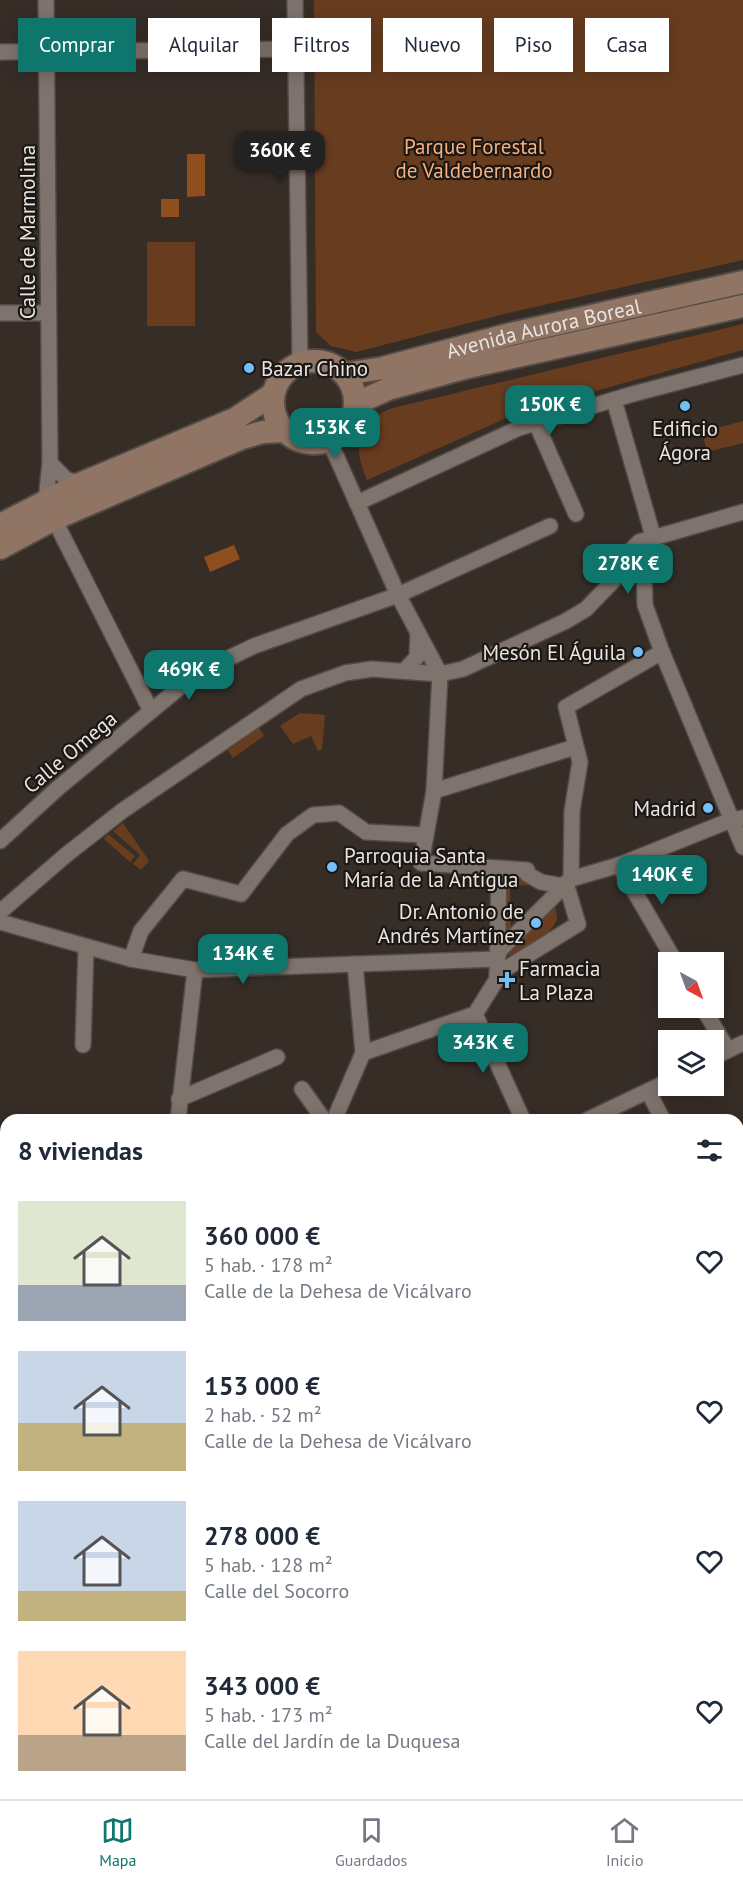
<!DOCTYPE html>
<html lang="es">
<meta charset="utf-8">
<style>
:root{--surface:#fff;--page:#f6f6f7;--text:#1f2937;--muted:#747a83;--line:#e0e1e3;--accent:#0f766e}
body{margin:0;font-family:"PT Sans",sans-serif;background:var(--page);color:var(--text);height:100vh;display:flex;flex-direction:column;font-size:22px;white-space:nowrap}
*{box-sizing:border-box;margin:0}
p{font-size:20px;color:var(--muted)}
.icon{flex:none;width:33px;height:33px;fill:none;stroke:currentColor;stroke-width:2;stroke-linecap:round;stroke-linejoin:round}
.map{position:relative;flex:1;overflow:hidden}
.panel{position:absolute;left:0px;top:1114px;width:744px;height:686px;display:flex;flex-direction:column;background:var(--surface);border-radius:18px 18px 0 0;box-shadow:0 3px 15px #0003}
.panel>*{flex:none}
.banner{position:absolute;left:18px;top:18px;width:708px;height:54px;display:flex;gap:12px}
.needle{width:39px;rotate:139deg}
.buttons{position:absolute;left:658px;top:952px;display:grid;gap:12px}
.buttons a{display:grid;place-items:center;width:66px;height:66px;border-radius:0px;background:var(--surface);box-shadow:0 3px 15px #0003;font-size:30px}
.price{position:absolute;translate:-50% -51px;padding:0 14px;border-radius:12px;background:var(--accent);color:#fff;font-size:20px;line-height:39px;filter:drop-shadow(0 2px 3px #0008)}
.price::after{content:'';position:absolute;left:50%;top:36px;width:18px;height:14px;margin-left:-9px;background:inherit;clip-path:polygon(0 0,100% 0,50% 100%)}
.price.active{background:#222;color:#fff}
ul{padding:0;list-style:none}
li{display:flex;align-items:center;gap:18px;height:150px;padding:0 18px}
li span{display:grid;place-items:center;flex:none;width:168px;height:120px;border-radius:0px;color:#555}
li>.icon{margin-inline-start:auto}
span .icon{width:72px;height:72px;fill:#fffc;stroke-width:1}
li b{font-size:26px}
h2{display:flex;justify-content:space-between;align-items:center;height:72px;padding:0 18px;font-size:26px}
.tag{padding:0 21px;border-radius:0px;background:var(--surface);box-shadow:0 3px 15px #0003;font-size:21px;line-height:54px}
.tag.active{background:var(--accent);color:#fff}
.dock{display:flex;justify-content:space-around;align-items:center;height:84px;border-top:2px solid var(--line);background:var(--surface);font-size:16px;color:var(--muted)}
.dock a{display:grid;justify-items:center;gap:3px}
.dock .active{color:var(--accent)}
.map>svg:first-child{display:block}
.green{fill:#683d1f}
.water{fill:#8e4e1e}
.lines{fill:none;stroke-linecap:round;stroke-linejoin:round}
.street-casing{stroke:#534b46;stroke-width:18}
.secondary-casing{stroke:#534b46;stroke-width:26}
.street{stroke:#7f736d;stroke-width:15}
.secondary{stroke:#907565;stroke-width:22}
.poi-dot{fill:#74c0f6;stroke:#1b1714;stroke-width:2}
.labels{text-anchor:middle;dominant-baseline:central;stroke-width:4.5;stroke-linejoin:round;paint-order:stroke}
.park-label{font-size:21px;fill:#f9af7e;stroke:#1b1714}
.street-label{font-size:21px;fill:#eae4e0;stroke:#1b1714}
.poi-label{font-size:21px;fill:#eae4e0;stroke:#1b1714;text-anchor:start}
</style>
<div class="map">
<svg width="743" height="1799" viewBox="0 0 743 1799">
<rect width="100%" height="100%" fill="#372d27"/>
<g class="green">
<polygon points="314,0 743,0 743,260 504,314 356,352 331,346 316,332"/>
<rect x="147" y="242" width="48" height="84"/>
<path d="M743,324v26l-223,62 -153,68c-14,-34 -12,-53 22,-71z"/>
<polygon points="743,421 743,443 707,452 702,432"/>
<polygon points="300,713 325,715 322,750 318,751 311,736 293,744 280,726"/>
<polygon points="259,728 264,736 233,758 228,750"/>
<polygon points="123,823 149,861 141,870 133,864 140,855 113,831"/>
<polygon points="108,834 135,856 130,862 104,839"/>
<polygon points="500,873 529,876 532,885 510,886 511,933 499,945"/>
<path d="M555,901l2,19c-12,22 -32,29 -55,38l30,-31h9v-8z"/>
<polygon points="738,1463 743,1485 743,1521 738,1522"/>
<polygon points="6,1595 6,1761 0,1763 0,1601"/>
</g>
<g class="water">
<polygon points="187,154 205,154 205,196 187,197"/>
<rect x="161" y="199" width="18" height="18"/>
<polygon points="234,545 240,559 210,572 204,557"/>
</g>
<g class="lines">
<g class="street-casing">
<g id="street">
<polyline points="295,0 300,363"/>
<polyline points="0,52 295,49"/>
<polyline points="0,313 48,313"/>
<polyline points="614,400 653,536"/>
<polyline points="536,423 576,514"/>
<polyline points="329,440 398,595 440,674"/>
<polyline points="50,463 66,479 80,484"/>
<polyline points="46,500 50,463 46,0"/>
<polyline points="357,503 519,428 633,394 743,365"/>
<polyline points="54,519 151,711"/>
<polyline points="653,536 644,566 645,605 662,652 743,847"/>
<polyline points="404,671 417,657 418,633"/>
<polyline points="440,674 434,791 421,863 527,870 527,874 541,882 563,886"/>
<polyline points="434,791 575,747"/>
<polyline points="0,841 58,788 185,683 208,668 254,646 398,595 550,526"/>
<polyline points="619,865 676,963"/>
<polyline points="571,879 572,811 580,762 566,707 662,652"/>
<polyline points="0,912 66,855 122,811 301,689 345,673 372,669 440,674 463,669 566,621 586,609 614,580 629,552 639,542 743,512"/>
<polyline points="0,922 131,959 195,970 497,959"/>
<polyline points="131,959 141,931 183,879 241,894 287,834 313,815 339,813 366,832 425,835"/>
<polyline points="497,959 500,950 571,879 619,865 731,820 743,818"/>
<polyline points="355,964 363,1053"/>
<polyline points="497,974 578,924 566,883"/>
<polyline points="703,1008 728,1050"/>
<polyline points="475,1014 497,979 499,868"/>
<polyline points="475,1014 523,1120"/>
<polyline points="83,1045 86,948"/>
<polyline points="714,1057 743,1043"/>
<polyline points="302,1089 324,1120"/>
<polyline points="648,1091 663,1120"/>
<polyline points="179,1099 277,1057"/>
<polyline points="178,1120 195,970"/>
<polyline points="334,1120 363,1053 475,1014"/>
<polyline points="587,1120 669,1081"/>
<polyline points="738,1272 743,1282"/>
<polyline points="0,1376 6,1376"/>
<polyline points="0,1557 6,1551"/>
<polyline points="738,1567 743,1566"/>
<polyline points="738,1767 743,1766"/>
<polyline points="228,1794 231,1799"/>
<polyline points="534,1794 536,1799"/>
<polyline points="696,1794 698,1799"/>
<polyline points="274,1799 277,1794"/>
<polyline points="598,1799 618,1794"/>
</g>
</g>
<g class="secondary-casing">
<g id="secondary">
<circle cx="314" cy="402" r="41"/>
<path id="s1" d="M345,374l38,-6 128,-34 232,-52"/>
<polyline points="355,404 388,389 468,367 743,306"/>
<polyline points="0,525 80,484 235,419 273,394"/>
<polyline points="0,548 54,519 242,438 263,432 284,431"/>
<polyline points="738,1299 743,1295"/>
<polyline points="39,1799 50,1794"/>
</g>
</g>
<use href="#street" class="street"/>
<use href="#secondary" class="secondary"/>
</g>
<g class="poi-dot">
<circle cx="249" cy="368" r="6"/>
<circle cx="685" cy="406" r="6"/>
<circle cx="638" cy="652" r="6"/>
<circle cx="708" cy="808" r="6"/>
<circle cx="332" cy="867" r="6"/>
<circle cx="536" cy="923" r="6"/>
<path d="M504 971h6v6h6v6h-6v6h-6v-6h-6v-6h6z"/>
</g>
<g class="labels">
<g class="park-label">
<text x="474" y="146">Parque Forestal<tspan x="474" dy="24">de Valdebernardo</tspan></text>
</g>
<g class="street-label">
<text transform="translate(27 232) rotate(-90)">Calle de Marmolina</text>
<text stroke="none"><textPath href="#s1" startOffset="204">Avenida Aurora Boreal</textPath></text>
<text transform="translate(70 752) rotate(-40)">Calle Omega</text>
</g>
<g class="poi-label">
<text x="261" y="368">Bazar Chino</text>
<text x="685" y="428" text-anchor="middle">Edificio<tspan x="685" dy="24">Ágora</tspan></text>
<text x="626" y="652" text-anchor="end">Mesón El Águila</text>
<text x="696" y="808" text-anchor="end">Madrid</text>
<text x="344" y="855">Parroquia Santa<tspan x="344" dy="24">María de la Antigua</tspan></text>
<text x="524" y="911" text-anchor="end">Dr. Antonio de<tspan x="524" dy="24">Andrés Martínez</tspan></text>
<text x="519" y="968">Farmacia<tspan x="519" dy="24">La Plaza</tspan></text>
</g>
</g>
</svg>
<div class="buttons">
<a><svg class="needle" viewBox="-14 -14 28 28"><path d="M0-13l5 13h-10z" fill="#e53935"/><path d="M0 13l5-13h-10z" fill="#747a83"/></svg></a>
<a><svg class="icon" aria-label="layers" viewBox="0 0 24 24"><path d="M12 4l9 5-9 5-9-5zM3 14l9 5 9-5"/></svg></a>
</div>
<b class="price active" style="left:280px;top:182px">360K €</b>
<b class="price" style="left:550px;top:436px">150K €</b>
<b class="price" style="left:335px;top:459px">153K €</b>
<b class="price" style="left:628px;top:595px">278K €</b>
<b class="price" style="left:189px;top:701px">469K €</b>
<b class="price" style="left:662px;top:906px">140K €</b>
<b class="price" style="left:243px;top:985px">134K €</b>
<b class="price" style="left:483px;top:1074px">343K €</b>
<div class="banner">
<a class="tag active">Comprar</a>
<a class="tag">Alquilar</a>
<a class="tag">Filtros</a>
<a class="tag">Nuevo</a>
<a class="tag">Piso</a>
<a class="tag">Casa</a>
</div>
<section class="panel">
<h2>8 viviendas<svg class="icon" aria-label="filters" viewBox="0 0 24 24"><path d="M4 7h16M4 17h16"/><circle cx="9" cy="7" r="2"/><circle cx="15" cy="17" r="2"/></svg></h2>
<ul>
<li><span style="background:linear-gradient(#dfe7d0 70%,#9aa5b1 0)"><svg class="icon" aria-label="home" viewBox="0 0 24 24"><path d="M3 11l9-7 9 7M6 9v11h12V9"/></svg></span><div><b>360 000 €</b><p>5 hab. · 178 m²</p><p>Calle de la Dehesa de Vicálvaro</p></div><svg class="icon" aria-label="heart" viewBox="0 0 24 24"><path d="M12 20l-8-8c-3-5 5-10 8-4 3-6 11-1 8 4z"/></svg></li>
<li><span style="background:linear-gradient(#c9d6e8 60%,#c2b280 0)"><svg class="icon" aria-label="home" viewBox="0 0 24 24"><path d="M3 11l9-7 9 7M6 9v11h12V9"/></svg></span><div><b>153 000 €</b><p>2 hab. · 52 m²</p><p>Calle de la Dehesa de Vicálvaro</p></div><svg class="icon" aria-label="heart" viewBox="0 0 24 24"><path d="M12 20l-8-8c-3-5 5-10 8-4 3-6 11-1 8 4z"/></svg></li>
<li><span style="background:linear-gradient(#c9d6e8 75%,#c2b280 0)"><svg class="icon" aria-label="home" viewBox="0 0 24 24"><path d="M3 11l9-7 9 7M6 9v11h12V9"/></svg></span><div><b>278 000 €</b><p>5 hab. · 128 m²</p><p>Calle del Socorro</p></div><svg class="icon" aria-label="heart" viewBox="0 0 24 24"><path d="M12 20l-8-8c-3-5 5-10 8-4 3-6 11-1 8 4z"/></svg></li>
<li><span style="background:linear-gradient(#ffd9b3 70%,#b9a48a 0)"><svg class="icon" aria-label="home" viewBox="0 0 24 24"><path d="M3 11l9-7 9 7M6 9v11h12V9"/></svg></span><div><b>343 000 €</b><p>5 hab. · 173 m²</p><p>Calle del Jardín de la Duquesa</p></div><svg class="icon" aria-label="heart" viewBox="0 0 24 24"><path d="M12 20l-8-8c-3-5 5-10 8-4 3-6 11-1 8 4z"/></svg></li>
</ul>
</section>
</div>
<nav class="dock">
<a class="active"><svg class="icon" aria-label="map" viewBox="0 0 24 24"><path d="M3 6l6-2 6 2 6-2v14l-6 2-6-2-6 2zM9 4v14M15 6v14"/></svg>Mapa</a>
<a><svg class="icon" aria-label="saved" viewBox="0 0 24 24"><path d="M7 4h10v16l-5-4-5 4z"/></svg>Guardados</a>
<a><svg class="icon" aria-label="home" viewBox="0 0 24 24"><path d="M3 11l9-7 9 7M6 9v11h12V9"/></svg>Inicio</a>
</nav>
